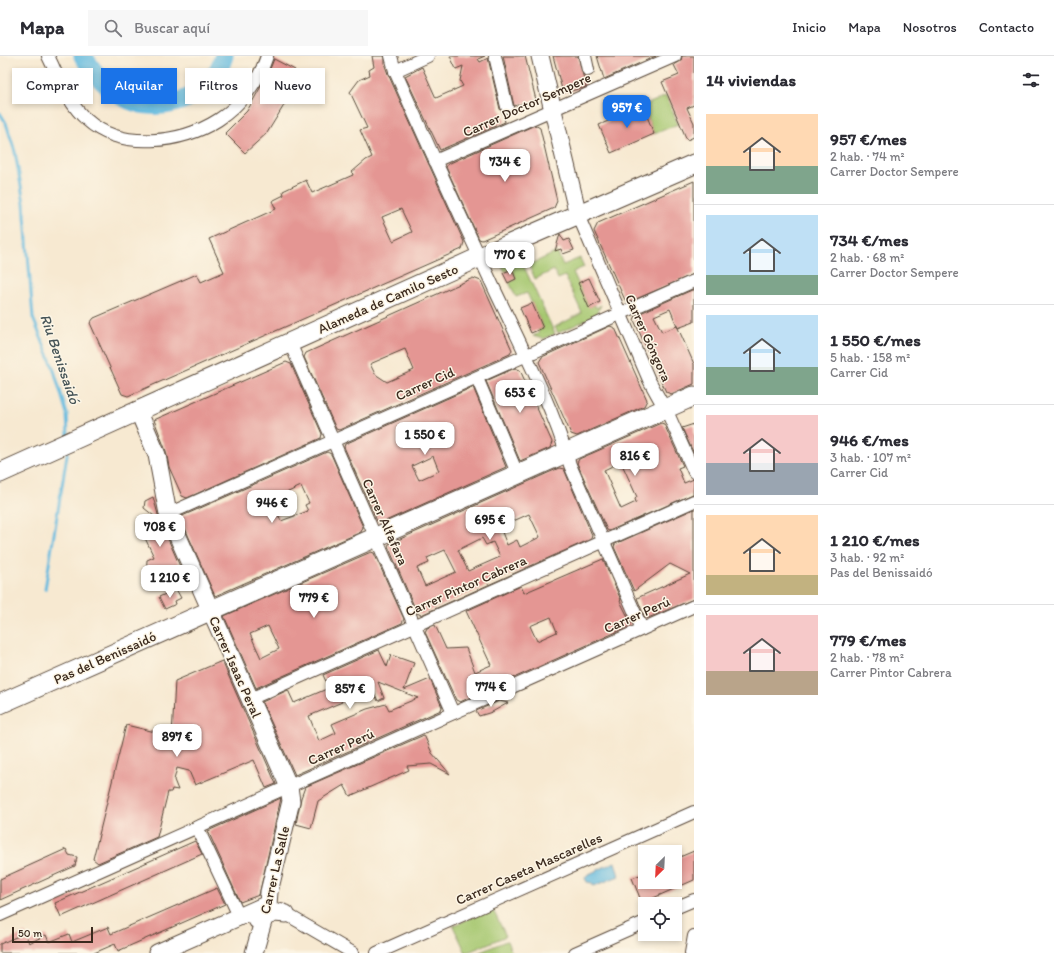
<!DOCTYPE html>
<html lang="es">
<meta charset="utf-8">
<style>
:root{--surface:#fff;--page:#f7f7f7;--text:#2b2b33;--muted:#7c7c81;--line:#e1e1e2;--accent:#1a73e8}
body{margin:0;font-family:Itim,sans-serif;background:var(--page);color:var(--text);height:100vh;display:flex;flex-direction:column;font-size:15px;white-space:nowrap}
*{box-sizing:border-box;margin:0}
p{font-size:13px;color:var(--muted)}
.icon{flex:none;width:22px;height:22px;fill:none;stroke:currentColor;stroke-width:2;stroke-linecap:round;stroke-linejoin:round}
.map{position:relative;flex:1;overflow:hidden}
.side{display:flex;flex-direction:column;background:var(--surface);width:360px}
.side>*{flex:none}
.top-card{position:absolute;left:12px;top:12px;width:380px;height:36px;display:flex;gap:8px}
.needle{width:26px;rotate:204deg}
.fabs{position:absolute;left:638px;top:789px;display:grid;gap:8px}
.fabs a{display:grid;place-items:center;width:44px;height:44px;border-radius:0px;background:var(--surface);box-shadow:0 2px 6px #0003;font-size:20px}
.scale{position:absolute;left:12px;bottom:10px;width:81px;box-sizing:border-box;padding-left:4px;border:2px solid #3b2a1e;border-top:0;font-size:11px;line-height:14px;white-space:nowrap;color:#3b2a1e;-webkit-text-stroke:3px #fcf5e5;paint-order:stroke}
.price{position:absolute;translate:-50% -34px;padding:0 9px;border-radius:8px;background:#fff;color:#222;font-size:13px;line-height:26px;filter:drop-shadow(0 1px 2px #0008)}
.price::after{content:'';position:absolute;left:50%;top:24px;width:12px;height:9px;margin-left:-6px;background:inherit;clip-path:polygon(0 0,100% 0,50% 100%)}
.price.selected{background:var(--accent);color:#fff}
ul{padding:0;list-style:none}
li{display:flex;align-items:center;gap:12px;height:100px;padding:0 12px}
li+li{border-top:1px solid var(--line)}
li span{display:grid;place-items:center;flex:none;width:112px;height:80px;border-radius:0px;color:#555}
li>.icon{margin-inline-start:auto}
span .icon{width:48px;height:48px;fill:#fffc;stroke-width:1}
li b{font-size:17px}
h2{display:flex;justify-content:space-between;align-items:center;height:48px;padding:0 12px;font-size:17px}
.pill{padding:0 14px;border-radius:0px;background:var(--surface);box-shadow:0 2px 6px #0003;font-size:14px;line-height:36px}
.pill.selected{background:var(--accent);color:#fff}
header{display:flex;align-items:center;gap:24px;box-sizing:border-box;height:56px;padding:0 20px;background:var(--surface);border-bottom:1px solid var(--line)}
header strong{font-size:19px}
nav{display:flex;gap:22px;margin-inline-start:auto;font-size:14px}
.search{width:280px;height:36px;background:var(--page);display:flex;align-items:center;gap:10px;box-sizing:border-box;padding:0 14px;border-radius:0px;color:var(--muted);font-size:15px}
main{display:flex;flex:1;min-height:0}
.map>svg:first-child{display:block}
.built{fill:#f5d3c2}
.green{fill:#a6c770;stroke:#707847}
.water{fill:#62badf;stroke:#4e727e}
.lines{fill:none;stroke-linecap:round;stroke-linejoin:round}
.stream{stroke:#62badf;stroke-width:3}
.river{stroke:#62badf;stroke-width:19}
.building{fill:#e49693;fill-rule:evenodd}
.street-casing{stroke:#574739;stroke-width:14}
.secondary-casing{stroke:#574739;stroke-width:19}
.primary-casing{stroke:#574739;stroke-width:21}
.street{stroke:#fff;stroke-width:12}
.secondary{stroke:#fff;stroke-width:17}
.primary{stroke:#fff;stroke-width:19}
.labels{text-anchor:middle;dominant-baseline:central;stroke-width:3;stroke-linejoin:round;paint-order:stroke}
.street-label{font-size:14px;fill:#3b2a1e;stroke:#fcf5e5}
.water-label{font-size:15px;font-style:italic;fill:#475558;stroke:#fcf5e5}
</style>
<header>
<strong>Mapa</strong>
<div class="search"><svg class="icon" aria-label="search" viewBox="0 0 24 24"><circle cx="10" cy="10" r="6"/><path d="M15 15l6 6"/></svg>Buscar aquí</div>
<nav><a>Inicio</a><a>Mapa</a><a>Nosotros</a><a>Contacto</a></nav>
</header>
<main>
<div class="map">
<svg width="694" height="897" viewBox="0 0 694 897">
<rect width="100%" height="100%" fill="#fcf5e5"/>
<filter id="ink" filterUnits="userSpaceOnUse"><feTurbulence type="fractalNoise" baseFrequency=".025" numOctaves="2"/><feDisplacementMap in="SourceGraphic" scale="8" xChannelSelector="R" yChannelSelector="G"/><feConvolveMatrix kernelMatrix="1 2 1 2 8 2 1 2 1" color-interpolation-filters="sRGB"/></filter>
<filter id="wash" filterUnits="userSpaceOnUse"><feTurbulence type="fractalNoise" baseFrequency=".012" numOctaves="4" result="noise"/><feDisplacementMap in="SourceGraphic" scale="16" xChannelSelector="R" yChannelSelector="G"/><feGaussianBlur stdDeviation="0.9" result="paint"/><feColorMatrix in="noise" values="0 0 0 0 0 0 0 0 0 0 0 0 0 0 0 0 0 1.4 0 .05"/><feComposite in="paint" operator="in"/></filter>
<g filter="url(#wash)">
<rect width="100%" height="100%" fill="#f7e9d1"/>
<polygon class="built" points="433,400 449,437 428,446 412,410"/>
<g class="green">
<polygon points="666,40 678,68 654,78 643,50"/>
<polygon points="557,196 563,209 580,202 584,211 573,216 589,251 595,249 596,252 601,249 595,260 558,277 555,271 582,257 565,220 558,223 554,214 535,223 529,209"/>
<polygon points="520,202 555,278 543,283 533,280 539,277 538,274 543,272 527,237 516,241 509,226 516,223 512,213 505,216 502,210"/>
<polygon points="492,852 506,880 466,897 453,870"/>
<polygon points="507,885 512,897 478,897 506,885"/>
</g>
<polygon class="water" points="615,806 619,820 594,830 592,827 587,826 585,822 587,819"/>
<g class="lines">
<g class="stream">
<polyline points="0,57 6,67 15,96 24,147 33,262 53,311 67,358 68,380"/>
<polyline points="45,533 68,393"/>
</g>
<path class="river" d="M83,0c12,18 26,36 46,44 37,16 84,-5 95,-44"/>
</g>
<g id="blocks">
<g class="building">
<path d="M372,0h12v7l4,11 76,168 -2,7 -334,147 -6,-2 -32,-71 4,-5 103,-44 4,8 23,-10 -15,-33 67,-30 -4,-8 12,-6 -1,-4 23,-11 6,13 41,-18 -1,-3 14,-12 6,-3 -12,-27 7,-2 -17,-36 9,-12 11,-5 -1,-5 5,-3zM401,153l11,23 -19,9 -11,-24z"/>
<polygon points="450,0 485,0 478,3 480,6 488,2 500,53 503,57 505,66 440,94 405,20 422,11 436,42 463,30 460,25 463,10 456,13"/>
<polygon points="503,0 525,0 536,44 514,50"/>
<polygon points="553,0 578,0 586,31 563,37"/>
<polygon points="597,0 656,0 604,23"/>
<polygon points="682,0 694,0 694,49 687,52 694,67 694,81 687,84 662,26 679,19 674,9 681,5"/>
<polygon points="274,3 295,14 288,29 294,33 267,77 245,97 225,77 247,55 267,20"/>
<polygon points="643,50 654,78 611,97 599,69"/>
<polygon points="535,69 540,72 557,145 554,152 482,184 479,183 446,111 448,108"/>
<polygon points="694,125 694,218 629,246 625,244 594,175 598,167"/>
<polygon points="560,178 564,185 569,183 574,194 563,198 561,193 555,195"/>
<polygon points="512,213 516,223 508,227 503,217"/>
<path d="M473,222l8,3 31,69 -2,4 -171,76 -3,-1 -32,-72 2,-4zM405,293l9,21 -27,12 -12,-8 -5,-10z"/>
<polygon points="589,222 600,246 589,252 578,227"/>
<path d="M694,233v33l-16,6 16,36v20l-23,10 -5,-2 -32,-72 2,-5zM670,253l8,19 -1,-2 -15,6 -8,-16z"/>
<polygon points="532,247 543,272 531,277 520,252"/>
<polygon points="610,270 615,272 647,344 644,350 577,380 571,378 539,306 542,301"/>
<polygon points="286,306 291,308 322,378 321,382 187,442 182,440 169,411 166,395 154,364"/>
<polygon points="515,312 520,314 552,386 550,392 520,405 486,325"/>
<path d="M473,331l33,80 -125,56 -4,-2 -33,-74 1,-3zM433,400l6,15 -20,9 -7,-14z"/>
<path d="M661,367l3,1 19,42 -5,2 6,15 10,-4 -1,15 -84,37 -2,-1 -30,-67 2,-4zM621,406l16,35 -2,2 1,3 -15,7 -17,-39z"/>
<polygon points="694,368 694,398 682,372"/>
<path d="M327,396l4,2 32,73 -2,5 -146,64 -35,-79zM301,430l8,17 -4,2 3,6 -27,10 -6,-14 14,-7 -3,-7z"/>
<path d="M559,412l5,1 28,66 -1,4 -170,76 -4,-2 -29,-67 1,-2zM529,458l11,23 -20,10 -3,-7 -10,5 -7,-18zM482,482l4,7 7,-3 7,15 -32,14 -10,-21zM445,494l11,22 -31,14 -8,-18 12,-5 -2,-5z"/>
<polygon points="153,441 159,462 185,522 170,529 164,514 146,522 147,504 154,501 145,482 150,480 143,466 154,460 144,452 145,445"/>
<polygon points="694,453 694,543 648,562 645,562 637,542 690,518 670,508 634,535 614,491 615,488"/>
<path d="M371,496l3,1 30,66 -2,4 -146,65 -32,-72zM268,570l11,23 -18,9 -11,-24z"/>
<path d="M603,503l18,41 -1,1 11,22 -1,3 -170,76 -4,-2 -31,-68 2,-4 8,-3 11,24 20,-1 9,24 16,-7 -25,-54 55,-25 3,7zM551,561l6,15 -20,9 -7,-15z"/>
<polygon points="176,533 181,542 175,545 176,548 165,553 159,541"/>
<path d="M379,594l8,17 4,-12 23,8 -10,27 26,-11 12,28 -1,3 -146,65 -33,-73 26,-12 6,13 35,-15 -6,-13zM369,625l9,20 6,-3 -6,-16 40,16 -29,12 -3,-6 -19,5 -35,15 4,9 -17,8 -10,-25 33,-14 -4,-7z"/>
<polygon points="222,605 276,728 266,732 254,704 195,729 189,715 177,712 174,724 178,734 172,733 171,736 168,736 157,781 98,807 93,803 126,669 172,680 175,625"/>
<polygon points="499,645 508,647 492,656 479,660 476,655"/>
<polygon points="424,679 432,697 450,718 431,708 407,710 409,714 350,740 344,729 318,745 311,772 296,768 301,742 305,731"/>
<polygon points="281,742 259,839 240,846 208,775"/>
<polygon points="195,785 202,798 61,861 55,847"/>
<polygon points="66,793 69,799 77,801 75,810 0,844 0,823"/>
<polygon points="694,795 694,824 642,847 632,822 645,817 645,826 675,826 675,803"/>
<polygon points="217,832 225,848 118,895 115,888 94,897 0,897 0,888 25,877 29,887 46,879 49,886 69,878 72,886 108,871 111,878"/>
</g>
</g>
</g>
<g filter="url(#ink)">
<use href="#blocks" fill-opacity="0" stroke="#574739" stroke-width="1"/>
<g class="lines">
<g class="street-casing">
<g id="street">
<path d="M48,0c11,22 20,48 39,64 34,31 95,23 131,0 22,-14 41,-39 49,-64"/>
<path d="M391,0l4,15c32,72 65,144 98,215 27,57 59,119 77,179l72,164"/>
<polyline points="495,0 507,51"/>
<polyline points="585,0 588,14"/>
<polyline points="395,15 428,0"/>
<polyline points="435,105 675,0"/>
<polyline points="578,159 649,324 670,362 694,416"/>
<polyline points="290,287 453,657"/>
<polyline points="477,322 517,417"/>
<polyline points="168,458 694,225"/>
<polyline points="250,643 694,445"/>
<polyline points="197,771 239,860"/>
<polyline points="675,852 694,844"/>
<polyline points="281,853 286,858 353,897"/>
<polyline points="0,859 694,550"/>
<polyline points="377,897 694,756"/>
<polyline points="575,897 645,866"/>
<polyline points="691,897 694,880"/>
</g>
</g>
<g class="secondary-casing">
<g id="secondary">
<polyline points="540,0 578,159"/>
<polyline points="138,354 157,399 168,458 289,731 291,745 269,836 268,848 254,897"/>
<polyline points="257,864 275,857 286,858"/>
<polyline points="157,897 268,848"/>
</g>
</g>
<g class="primary-casing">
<g id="primary">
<polyline points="0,417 480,201 694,108"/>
<polyline points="0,648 694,340"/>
</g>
</g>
<use href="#street" class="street"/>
<use href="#secondary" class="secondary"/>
<use href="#primary" class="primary"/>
</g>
</g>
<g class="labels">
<g class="street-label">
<text transform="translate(527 49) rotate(-24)">Carrer Doctor Sempere</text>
<text transform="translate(388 243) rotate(-24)">Alameda de Camilo Sesto</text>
<text transform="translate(648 282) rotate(66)">Carrer Góngora</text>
<text transform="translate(425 328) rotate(-24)">Carrer Cid</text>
<text transform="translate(385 466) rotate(66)">Carrer Alfafara</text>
<text transform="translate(466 530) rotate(-24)">Carrer Pintor Cabrera</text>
<text transform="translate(637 559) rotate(-24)">Carrer Perú</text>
<text transform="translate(105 602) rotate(-24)">Pas del Benissaidó</text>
<text transform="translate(235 611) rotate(66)">Carrer Isaac Peral</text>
<text transform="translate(341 691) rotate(-24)">Carrer Perú</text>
<text transform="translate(529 813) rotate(-24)">Carrer Caseta Mascarelles</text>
<text transform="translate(275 814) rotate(-77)">Carrer La Salle</text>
</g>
<g class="water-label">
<text transform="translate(60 303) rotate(71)">Riu Benissaidó</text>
</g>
</g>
</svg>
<div class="fabs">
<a><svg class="needle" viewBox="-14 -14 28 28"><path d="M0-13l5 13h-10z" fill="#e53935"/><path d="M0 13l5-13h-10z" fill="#7c7c81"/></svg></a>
<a><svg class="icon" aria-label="locate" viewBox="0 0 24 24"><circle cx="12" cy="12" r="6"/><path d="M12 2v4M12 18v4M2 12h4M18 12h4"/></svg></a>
</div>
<div class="scale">50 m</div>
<b class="price selected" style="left:627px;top:73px">957 €</b>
<b class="price" style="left:505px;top:127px">734 €</b>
<b class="price" style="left:510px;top:220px">770 €</b>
<b class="price" style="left:520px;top:358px">653 €</b>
<b class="price" style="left:425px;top:400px">1 550 €</b>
<b class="price" style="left:635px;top:421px">816 €</b>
<b class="price" style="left:272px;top:468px">946 €</b>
<b class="price" style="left:490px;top:485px">695 €</b>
<b class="price" style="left:160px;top:492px">708 €</b>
<b class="price" style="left:170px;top:543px">1 210 €</b>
<b class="price" style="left:314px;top:563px">779 €</b>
<b class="price" style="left:491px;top:652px">774 €</b>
<b class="price" style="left:350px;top:654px">857 €</b>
<b class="price" style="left:177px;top:702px">897 €</b>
<div class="top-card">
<a class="pill">Comprar</a>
<a class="pill selected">Alquilar</a>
<a class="pill">Filtros</a>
<a class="pill">Nuevo</a>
</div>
</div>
<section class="side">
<h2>14 viviendas<svg class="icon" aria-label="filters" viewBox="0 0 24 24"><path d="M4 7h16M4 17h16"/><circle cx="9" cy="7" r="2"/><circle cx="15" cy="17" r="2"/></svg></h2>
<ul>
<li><span style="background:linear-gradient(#ffd9b3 65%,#7fa58c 0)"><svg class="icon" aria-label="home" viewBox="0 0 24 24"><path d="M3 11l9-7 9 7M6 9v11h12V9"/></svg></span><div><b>957 €/mes</b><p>2 hab. · 74 m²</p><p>Carrer Doctor Sempere</p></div></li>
<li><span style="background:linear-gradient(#bfe0f5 75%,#7fa58c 0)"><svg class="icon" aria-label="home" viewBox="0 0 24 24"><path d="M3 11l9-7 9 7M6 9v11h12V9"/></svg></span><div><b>734 €/mes</b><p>2 hab. · 68 m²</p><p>Carrer Doctor Sempere</p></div></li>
<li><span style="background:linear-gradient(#bfe0f5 65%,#7fa58c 0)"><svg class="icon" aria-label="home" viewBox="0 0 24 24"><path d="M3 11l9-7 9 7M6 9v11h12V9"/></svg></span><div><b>1 550 €/mes</b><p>5 hab. · 158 m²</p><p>Carrer Cid</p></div></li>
<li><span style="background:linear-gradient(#f6c9c9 60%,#9aa5b1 0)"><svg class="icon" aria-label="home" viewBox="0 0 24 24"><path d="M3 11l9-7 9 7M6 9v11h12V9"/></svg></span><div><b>946 €/mes</b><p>3 hab. · 107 m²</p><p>Carrer Cid</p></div></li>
<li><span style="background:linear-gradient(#ffd9b3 75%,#c2b280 0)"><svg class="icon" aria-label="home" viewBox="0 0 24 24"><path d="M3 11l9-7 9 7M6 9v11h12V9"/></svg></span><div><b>1 210 €/mes</b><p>3 hab. · 92 m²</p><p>Pas del Benissaidó</p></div></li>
<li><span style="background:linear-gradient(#f6c9c9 70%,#b9a48a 0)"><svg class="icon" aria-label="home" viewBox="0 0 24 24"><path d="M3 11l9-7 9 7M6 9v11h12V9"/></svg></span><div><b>779 €/mes</b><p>2 hab. · 78 m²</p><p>Carrer Pintor Cabrera</p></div></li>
</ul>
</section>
</main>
